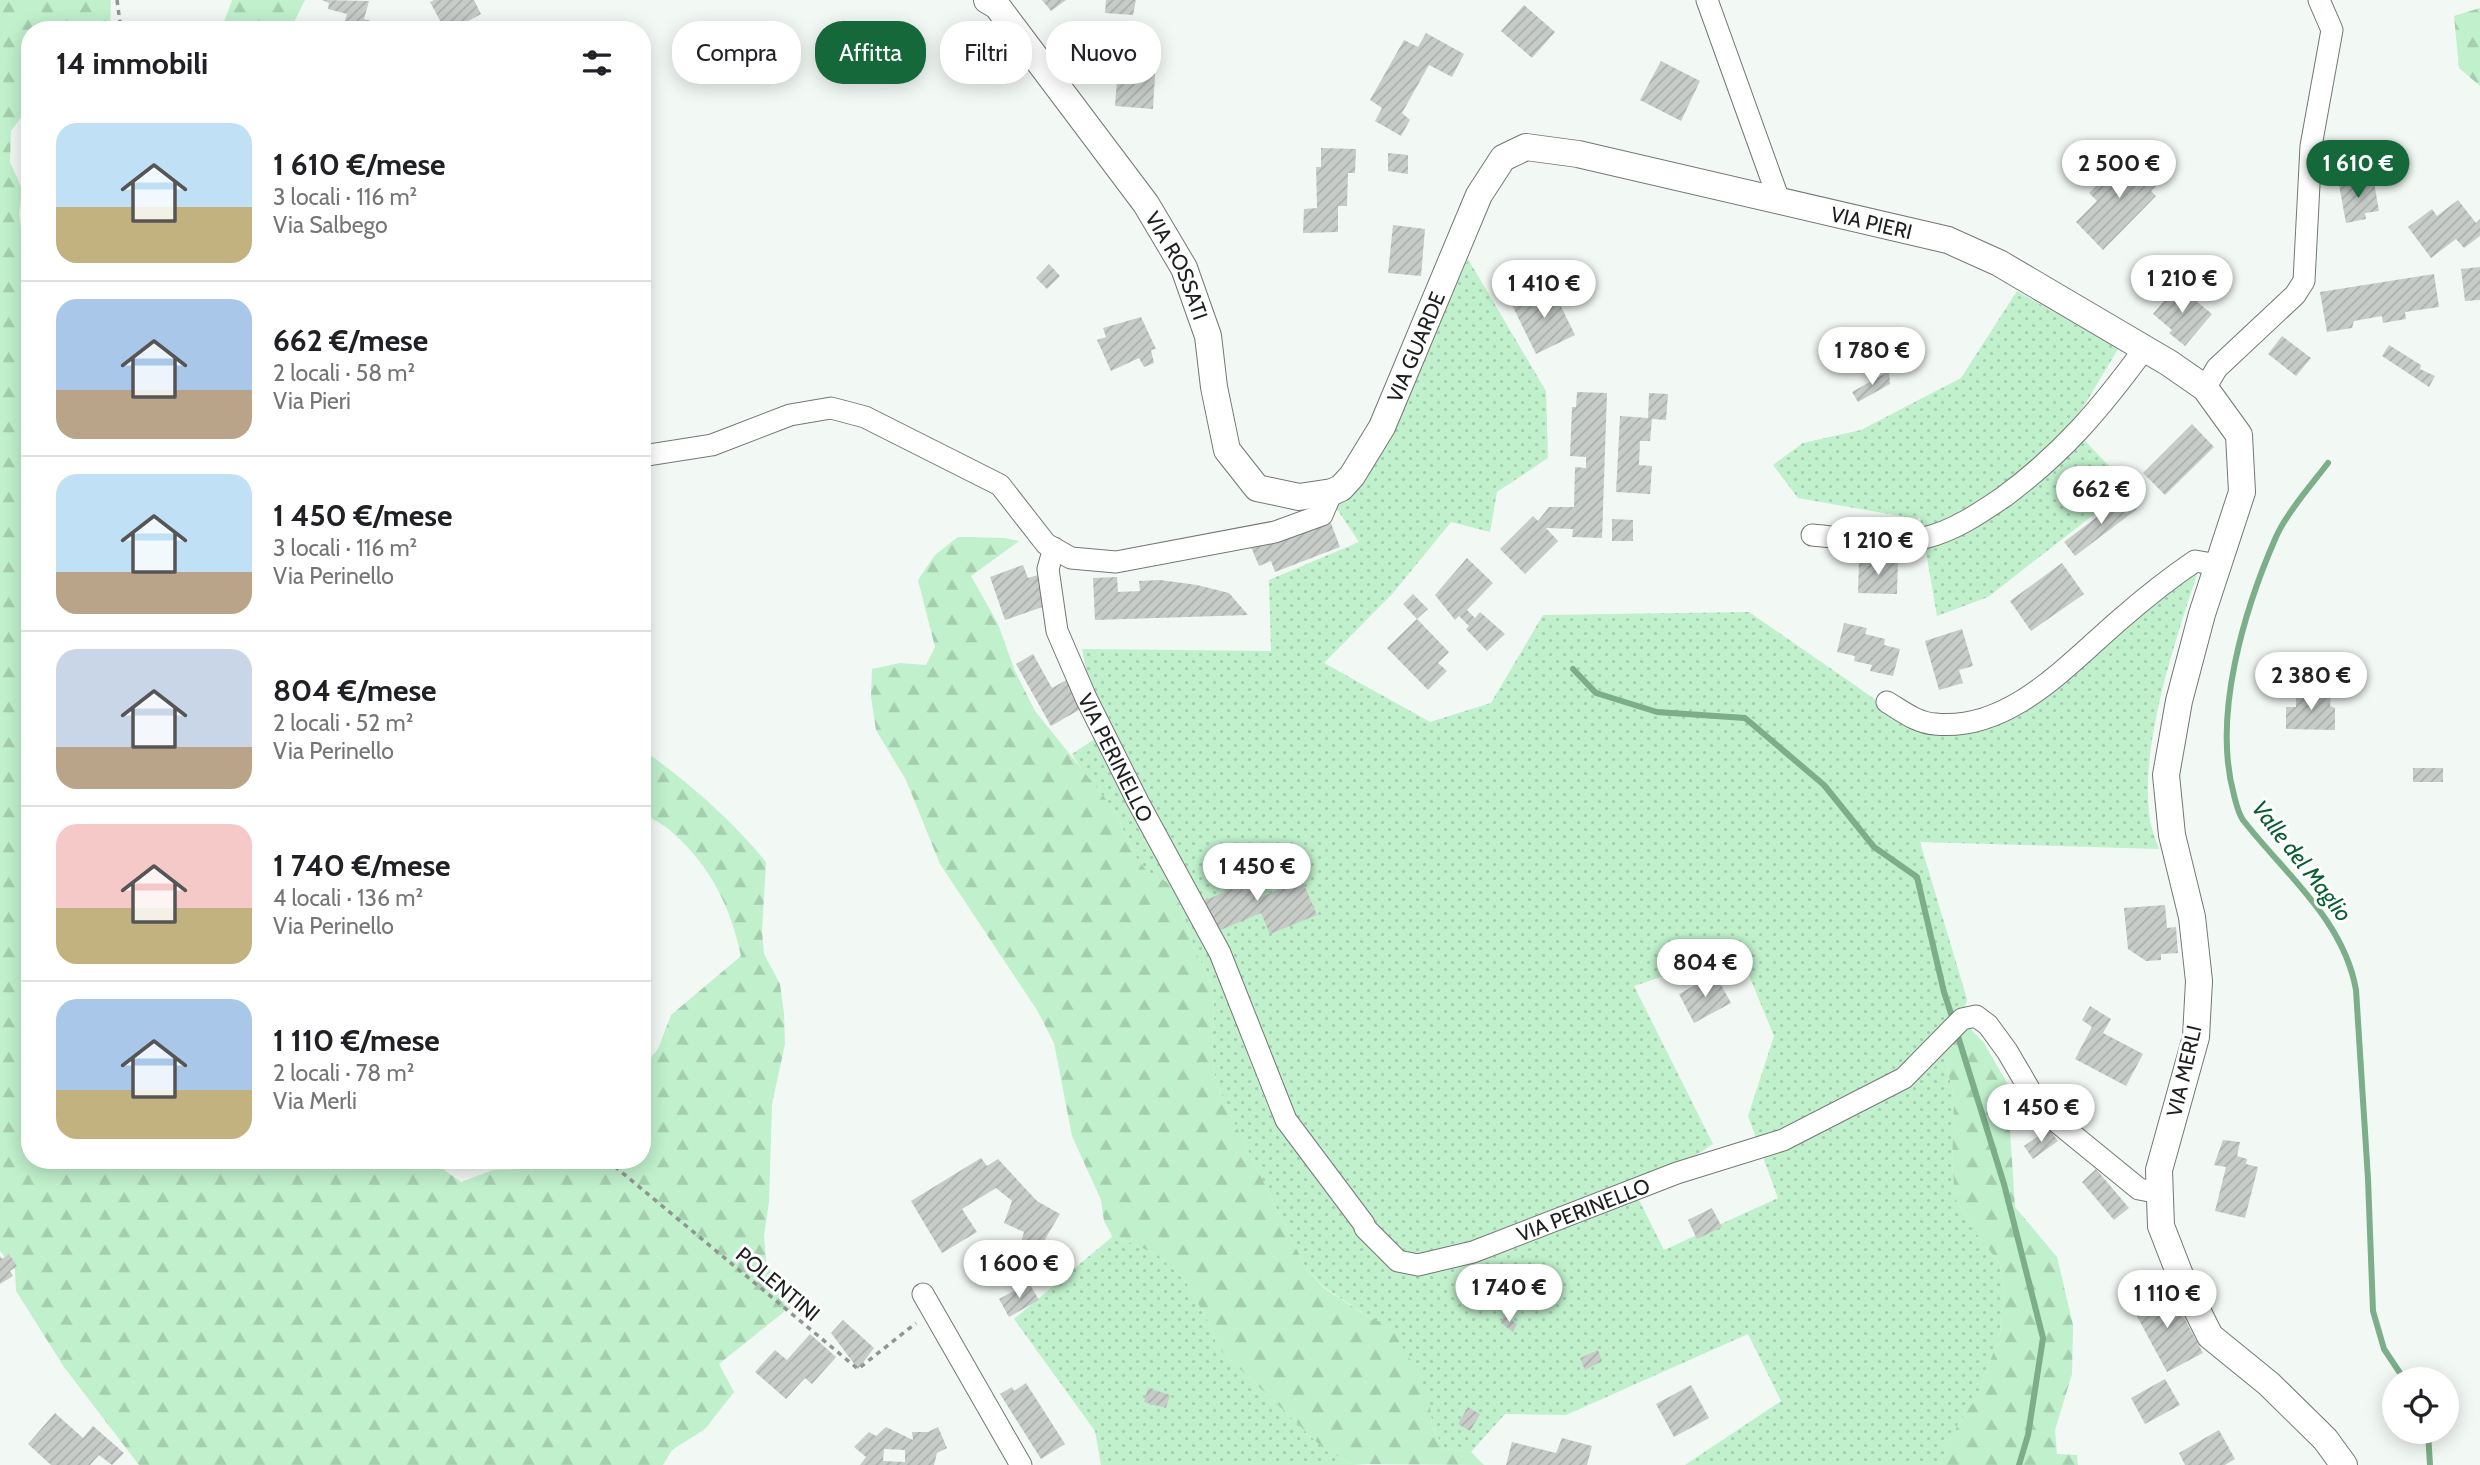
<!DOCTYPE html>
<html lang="it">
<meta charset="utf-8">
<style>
:root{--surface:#fff;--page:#f6f6f6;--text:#202124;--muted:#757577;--line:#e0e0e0;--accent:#156839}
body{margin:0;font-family:Cabin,sans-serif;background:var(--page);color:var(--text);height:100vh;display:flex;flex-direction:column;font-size:26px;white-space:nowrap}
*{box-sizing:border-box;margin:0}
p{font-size:23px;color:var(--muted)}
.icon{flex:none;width:38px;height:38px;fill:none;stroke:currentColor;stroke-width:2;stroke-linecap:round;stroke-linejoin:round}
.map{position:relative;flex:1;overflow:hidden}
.drawer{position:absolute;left:21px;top:21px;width:630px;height:1148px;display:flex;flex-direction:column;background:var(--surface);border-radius:28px;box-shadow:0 4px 18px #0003}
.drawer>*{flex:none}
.guide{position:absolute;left:672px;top:21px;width:665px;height:63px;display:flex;gap:14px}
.tools{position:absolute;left:2382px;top:1367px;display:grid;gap:14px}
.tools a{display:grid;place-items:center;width:77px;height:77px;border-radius:50%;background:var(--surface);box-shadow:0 4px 18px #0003;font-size:35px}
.price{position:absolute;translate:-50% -60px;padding:0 16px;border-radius:24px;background:#fff;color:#222;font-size:23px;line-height:46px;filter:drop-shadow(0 2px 4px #0008)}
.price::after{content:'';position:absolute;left:50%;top:42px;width:21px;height:16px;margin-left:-10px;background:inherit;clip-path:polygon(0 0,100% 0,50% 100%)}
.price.on{background:var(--accent);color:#fff}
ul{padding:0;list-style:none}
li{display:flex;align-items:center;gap:21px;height:175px;padding:0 35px}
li+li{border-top:2px solid var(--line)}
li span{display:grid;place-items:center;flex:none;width:196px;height:140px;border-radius:21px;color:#555}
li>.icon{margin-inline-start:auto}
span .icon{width:84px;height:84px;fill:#fffc;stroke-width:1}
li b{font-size:30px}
h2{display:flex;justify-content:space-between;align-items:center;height:84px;padding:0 35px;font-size:30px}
.chip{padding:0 24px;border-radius:28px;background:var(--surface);box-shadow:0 4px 18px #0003;font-size:24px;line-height:63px}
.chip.on{background:var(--accent);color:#fff}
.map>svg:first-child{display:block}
.grass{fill:url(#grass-dots);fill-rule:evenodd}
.forest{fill:url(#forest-firs)}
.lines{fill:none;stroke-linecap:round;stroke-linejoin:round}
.stream{stroke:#7bae89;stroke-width:6}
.building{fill:url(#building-hatch);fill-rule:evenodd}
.minor-casing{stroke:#737874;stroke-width:23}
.tertiary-casing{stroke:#737874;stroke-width:28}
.path{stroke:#919592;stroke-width:3.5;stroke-dasharray:5 5;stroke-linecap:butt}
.minor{stroke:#fff;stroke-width:21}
.tertiary{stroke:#fff;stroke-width:26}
.labels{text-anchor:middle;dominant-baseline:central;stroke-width:6;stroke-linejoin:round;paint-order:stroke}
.street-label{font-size:21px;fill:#1e201f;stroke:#fff}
.water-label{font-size:23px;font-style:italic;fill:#075e31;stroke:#fff}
</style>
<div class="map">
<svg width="2480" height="1465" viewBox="0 0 2480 1465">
<defs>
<pattern id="grass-dots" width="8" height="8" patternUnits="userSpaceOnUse" patternTransform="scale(1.75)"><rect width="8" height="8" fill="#c0f0cc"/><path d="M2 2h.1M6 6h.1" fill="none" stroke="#a5ceaf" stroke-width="1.8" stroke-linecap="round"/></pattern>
<pattern id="forest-firs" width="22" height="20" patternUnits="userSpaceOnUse" patternTransform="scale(1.75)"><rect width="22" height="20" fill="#c0f0cc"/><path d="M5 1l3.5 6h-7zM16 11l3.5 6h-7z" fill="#a5ceaf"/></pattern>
<pattern id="building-hatch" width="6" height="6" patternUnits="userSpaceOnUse" patternTransform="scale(1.75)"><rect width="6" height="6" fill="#c7ccc8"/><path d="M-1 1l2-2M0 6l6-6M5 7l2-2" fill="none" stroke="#aaafab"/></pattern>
</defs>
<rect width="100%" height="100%" fill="#f2f8f4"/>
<g class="grass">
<path d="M1468,259l78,132 2,67 -51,34 -7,40 -39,-10 -58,71 -69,70 106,59 61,-19 52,-88 206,-3 153,106h90l207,-150c-23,71 -58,171 -50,245 1,13 6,24 10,36l-239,-7 47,157 -5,21 -17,39 9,38 -2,65 3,36 21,35 24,31 4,33 -4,37 -23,63 -20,29 -18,39h-254l96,-64 -33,-67 -182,81 -61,-1 -34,38 -27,-3 -12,-23 -2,-22 -41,-78 -19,-8 -46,-31 -17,-17 -76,-154 -15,-35 -4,-24 2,-49 -2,-23 -17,-35 -21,-64 -27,-15 -11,-14 -23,-49 -28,-33 -13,-21 27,-18 -17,-87 189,2 -2,-71 90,-38 -24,-36c44,-24 68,-99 87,-142 15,-35 30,-70 46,-105zM1739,951l35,85 -26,80 30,82 -114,52 -28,-56 77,-50 -79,-158z"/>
<polygon points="2017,291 2118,349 2076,419 2069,424 2129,487 1988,597 1937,616 1920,517 1917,519 1798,498 1773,465 1803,443 1861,430 1961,378"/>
<polygon points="1111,1234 1158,1255 1186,1282 1209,1323 1218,1348 1325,1450 1353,1464 1368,1465 1101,1465 1095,1431 1014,1319 1112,1237"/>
</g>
<g class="forest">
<path d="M0,0h111l-1,30h-80v80l-4,1 -15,20 -1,31 12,27 -3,24 4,33 7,6v908h400l31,22 32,-12 51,-2 12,-8h86v-92l16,-19 13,-34 70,-59c-10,-48 -30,-89 -67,-122 -9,-9 -21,-15 -32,-21v-64c46,33 89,70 124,113l-4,69 2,23 16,30 4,30 1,30 -13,60 -3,98 -5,33 2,26 25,48 -6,2 -66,53 15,28 -29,37 -33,21 -9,15h-524l-75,-98 -48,-76 -1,-21 -15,-19z"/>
<polygon points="232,0 305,0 290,30 221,30"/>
<polygon points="2480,8 2480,86 2459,68 2454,16"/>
<polygon points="958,537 1004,538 1019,541 971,576 998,624 1015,671 1035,711 1113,808 1136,857 1147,871 1174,886 1195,950 1212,985 1214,1008 1212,1057 1216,1081 1231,1116 1307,1270 1324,1288 1370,1318 1389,1325 1420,1375 1430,1404 1432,1426 1444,1449 1471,1452 1484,1465 1353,1464 1325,1450 1218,1348 1209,1323 1186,1282 1158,1255 1111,1234 1104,1221 1101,1200 1072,1136 1054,1043 1037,1010 940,864 906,780 876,730 871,697 872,669 900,663 926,665 935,647 918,580 935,555"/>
<polygon points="1962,1020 1984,1043 2007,1083 2015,1207 2057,1257 2073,1325 2072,1374 2055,1430 2057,1454 2077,1455 2078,1465 1939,1465 1957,1426 1977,1397 2000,1334 2004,1297 2000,1264 1976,1233 1955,1198 1952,1162 1954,1097 1945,1059 1946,1035"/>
</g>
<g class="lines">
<g class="stream">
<path d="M2328,463c-16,21 -42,51 -52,74 -32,73 -64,179 -42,258 2,8 4,18 9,25 41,53 101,100 113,170l12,189 5,132 11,38 20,30"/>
<polyline points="1573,669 1596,693 1657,712 1745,718 1824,785 1874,847 1917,877 1944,992 1953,1020"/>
<polyline points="1956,1030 2004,1184 2043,1338 2028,1435 2019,1465"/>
<polyline points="2428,1432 2430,1465"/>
</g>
</g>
<g class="building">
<polygon points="322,0 369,1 364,19 382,24 379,30 342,30 347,14 328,9 329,3"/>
<polygon points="434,0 474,0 481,14 452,30 445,30 430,2"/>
<polygon points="1042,0 1066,0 1051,11"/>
<polygon points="1106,0 1136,0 1133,15 1105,13"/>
<polygon points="1524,5 1555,32 1532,58 1501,31"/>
<polygon points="1426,33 1464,54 1452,77 1429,65 1402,113 1410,120 1401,136 1375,121 1382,108 1370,100 1404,40 1418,47"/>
<polygon points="1119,55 1156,57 1153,109 1115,106"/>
<polygon points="1661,61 1700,81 1681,121 1640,100"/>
<polygon points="1321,148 1356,149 1355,173 1348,173 1347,206 1338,206 1338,232 1303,233 1304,209 1317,208 1316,167 1321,167"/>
<polygon points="2131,151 2161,181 2151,191 2156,196 2103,250 2076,222 2097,201 2089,193"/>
<polygon points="1388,153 1408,155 1408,174 1388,171"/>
<polygon points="2361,181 2361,184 2374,182 2379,211 2365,213 2366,219 2346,223 2339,185"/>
<polygon points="2458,200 2476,223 2480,219 2480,236 2464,248 2456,239 2431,258 2408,227 2432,209 2437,216"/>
<polygon points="1393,225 1425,229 1421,276 1388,273"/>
<polygon points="1049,264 1060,276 1047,289 1036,278"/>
<polygon points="2480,267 2480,300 2465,301 2461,269"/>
<polygon points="2434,274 2439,307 2405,312 2406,319 2383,323 2382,316 2354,321 2352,328 2327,332 2320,292"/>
<polygon points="2177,285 2212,314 2185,346 2169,333 2172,330 2153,314"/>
<polygon points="1551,286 1575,335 1536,354 1512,305"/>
<polygon points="1141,317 1156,349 1151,350 1154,363 1144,367 1139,358 1111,371 1097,340 1106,337 1103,328"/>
<polygon points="2282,336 2311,358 2296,376 2268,354"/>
<polygon points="2389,345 2421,365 2420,369 2435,376 2429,387 2382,356"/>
<polygon points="1889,371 1890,384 1858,402 1852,392"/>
<polygon points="1577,392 1607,393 1602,538 1572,537 1573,529 1546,528 1558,541 1525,574 1500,549 1533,516 1538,521 1549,507 1574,507 1575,467 1586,468 1586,457 1570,456 1572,407 1576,407"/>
<polygon points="1649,393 1668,394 1666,420 1652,419 1650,441 1640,441 1639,465 1652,466 1650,494 1616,492 1620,416 1648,418"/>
<polygon points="2192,424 2214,447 2165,495 2143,473"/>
<polygon points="2126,495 2137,509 2075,556 2064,542"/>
<polygon points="1329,518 1340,547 1275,572 1271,561 1259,566 1251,547 1272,538 1274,544"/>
<polygon points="1612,519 1633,520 1633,541 1612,541"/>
<polygon points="1467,558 1493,583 1467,610 1475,618 1480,612 1505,634 1487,651 1466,629 1469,626 1459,616 1455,620 1435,595"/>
<polygon points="1884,559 1898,559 1897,594 1858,593 1859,560 1872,561 1872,564 1884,565"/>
<polygon points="2062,563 2084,594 2031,631 2010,601"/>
<polygon points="1023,565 1028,578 1038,575 1048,605 1005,620 990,577"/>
<polygon points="1117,577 1118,592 1140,591 1139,581 1160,580 1197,585 1229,593 1248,615 1095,620 1093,578"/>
<polygon points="1413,594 1428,609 1417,619 1449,652 1438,663 1447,671 1428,690 1387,648 1417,619 1403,604"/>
<polygon points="1844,623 1867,628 1865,634 1885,639 1884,645 1900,649 1893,676 1870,671 1872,665 1854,661 1855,656 1837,652"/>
<polygon points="1962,629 1973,666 1959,670 1963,683 1939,690 1925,641"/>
<polygon points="1033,654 1052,688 1068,679 1084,707 1051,726 1016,664"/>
<polygon points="2296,690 2331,691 2330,706 2335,708 2335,730 2286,729 2286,707 2296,707"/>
<rect x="2413" y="768" width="30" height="14"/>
<polygon points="1234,866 1254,882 1261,897 1302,880 1317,915 1270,934 1261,913 1218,931 1211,915 1204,916 1199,903 1225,892 1217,873"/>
<polygon points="2165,905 2167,928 2176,927 2178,953 2161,954 2161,960 2146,961 2128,949 2124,908"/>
<polygon points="1715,974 1731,1003 1694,1023 1679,994"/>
<polygon points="2090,1006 2111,1019 2103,1033 2143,1054 2126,1086 2075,1059 2092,1027 2082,1020"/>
<polygon points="2049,1129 2058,1141 2033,1159 2024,1146"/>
<polygon points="2223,1140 2240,1142 2237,1156 2247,1159 2246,1164 2258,1167 2245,1218 2215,1211 2226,1167 2214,1165"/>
<polygon points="981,1158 987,1166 998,1159 1037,1201 1060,1214 1038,1251 1020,1246 1024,1232 1004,1223 1012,1201 996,1188 962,1209 977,1232 942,1253 911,1201"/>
<polygon points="2096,1169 2129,1208 2114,1220 2082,1182"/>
<polygon points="1712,1208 1722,1227 1697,1239 1688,1220"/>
<polygon points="987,1252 995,1263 1002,1262 1012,1278 998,1286 987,1272 979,1276 969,1264"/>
<polygon points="9,1254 17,1266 10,1271 13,1276 0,1284 0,1256 2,1259"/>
<polygon points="1029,1283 1039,1300 1009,1317 999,1299"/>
<polygon points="2168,1288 2203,1353 2167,1372 2132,1307"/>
<polygon points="1504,1315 1517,1324 1513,1332 1501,1323"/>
<polygon points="843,1320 874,1348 858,1369 831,1333"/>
<polygon points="810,1334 836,1357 812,1384 805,1378 786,1399 755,1372 775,1350 787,1360"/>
<polygon points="1598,1350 1602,1361 1585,1370 1580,1358"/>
<polygon points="2165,1379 2180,1405 2145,1424 2131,1398"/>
<polygon points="1026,1383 1065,1444 1041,1459 1000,1394 1012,1387 1014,1391"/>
<polygon points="1691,1385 1709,1418 1674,1437 1656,1404"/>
<polygon points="1148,1388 1170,1395 1166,1408 1144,1402"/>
<polygon points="1468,1407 1480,1414 1470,1431 1458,1424"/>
<polygon points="55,1413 83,1438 93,1426 124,1453 112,1465 99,1455 90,1465 51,1465 28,1444"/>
<path d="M886,1427l27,13 -1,-8h16l10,-5 9,21 -10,5 -3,12h-74l6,-8 -12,-10 15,-15 7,4zM884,1449l21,1v12l-22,-1z"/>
<polygon points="2219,1430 2235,1459 2225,1465 2185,1465 2179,1453"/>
<polygon points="1562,1438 1592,1446 1587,1465 1506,1465 1512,1442 1556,1453"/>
</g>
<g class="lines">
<g class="minor-casing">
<g id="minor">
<polyline points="1707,0 1779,200"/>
<polyline points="2205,388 2217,368 2295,295 2304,281 2311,146 2332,30 2319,0"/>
<polyline points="642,456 712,445 790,415 831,408 865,417 1000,485 1046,544 1071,558 1116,562 1275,532 1322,515 1332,492"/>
<path d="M1812,535c36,3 77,12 112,3 30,-7 56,-25 81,-42 60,-45 96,-88 140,-148"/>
<path id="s1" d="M1054,548l-6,21 9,62 29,67 52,104 82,151 66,167 78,104 1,4 33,33 20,4 55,-13 204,-79 106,-33 121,-62 58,-59 14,-3 12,9 19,26 34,58 98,80 21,4"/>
<path d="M1887,702c15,9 30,21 48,22 76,8 136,-63 188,-107 23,-20 47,-39 72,-56l23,4"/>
<polyline points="923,1294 1021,1465"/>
</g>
</g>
<g class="tertiary-casing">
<g id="tertiary">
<path id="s2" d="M987,0l10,6 149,198 38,64 24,68 6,51 13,63 30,38 42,9 33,-5 9,-4 11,-12 30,-49 97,-232 24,-37 23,-11 52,7 370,86 51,23 170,100 36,25 34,47 3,57 -40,122 -23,87 -13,74 6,60 20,82 7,64 -3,56 -37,133 2,56 21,54 28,56 59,48 56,55 19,26"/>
</g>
</g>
<g class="path">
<polyline points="117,0 121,30"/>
<polyline points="607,1160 858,1369 916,1323"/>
</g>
<use href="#minor" class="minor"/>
<use href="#tertiary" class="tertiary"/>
</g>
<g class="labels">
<g class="street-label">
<text stroke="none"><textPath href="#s2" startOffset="1405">VIA PIERI</textPath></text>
<text stroke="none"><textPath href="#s2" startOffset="329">VIA ROSSATI</textPath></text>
<text stroke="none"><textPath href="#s2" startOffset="817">VIA GUARDE</textPath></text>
<text stroke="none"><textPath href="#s1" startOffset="224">VIA PERINELLO</textPath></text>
<text transform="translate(2184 1071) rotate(-77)">VIA MERLI</text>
<text stroke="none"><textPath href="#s1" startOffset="1001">VIA PERINELLO</textPath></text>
<text transform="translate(778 1284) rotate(40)">POLENTINI</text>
</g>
<g class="water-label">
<text transform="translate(2302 861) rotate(52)">Valle del Maglio</text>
</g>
</g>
</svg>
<div class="tools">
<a><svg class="icon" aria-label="locate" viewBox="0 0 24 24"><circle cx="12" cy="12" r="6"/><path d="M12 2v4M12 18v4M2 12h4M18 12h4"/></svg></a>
</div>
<b class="price" style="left:2119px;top:200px">2 500 €</b>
<b class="price on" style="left:2358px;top:200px">1 610 €</b>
<b class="price" style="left:2182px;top:315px">1 210 €</b>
<b class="price" style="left:1544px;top:320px">1 410 €</b>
<b class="price" style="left:1872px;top:387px">1 780 €</b>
<b class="price" style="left:2101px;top:526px">662 €</b>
<b class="price" style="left:1878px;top:577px">1 210 €</b>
<b class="price" style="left:2311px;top:712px">2 380 €</b>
<b class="price" style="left:1257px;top:903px">1 450 €</b>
<b class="price" style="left:1705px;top:999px">804 €</b>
<b class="price" style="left:2041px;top:1144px">1 450 €</b>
<b class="price" style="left:1019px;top:1300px">1 600 €</b>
<b class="price" style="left:1509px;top:1324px">1 740 €</b>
<b class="price" style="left:2167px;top:1330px">1 110 €</b>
<div class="guide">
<a class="chip">Compra</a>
<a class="chip on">Affitta</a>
<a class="chip">Filtri</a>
<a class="chip">Nuovo</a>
</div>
<section class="drawer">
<h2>14 immobili<svg class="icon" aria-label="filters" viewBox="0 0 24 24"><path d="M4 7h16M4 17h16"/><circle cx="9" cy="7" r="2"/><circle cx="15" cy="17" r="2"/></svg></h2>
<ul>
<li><span style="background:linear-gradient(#bfe0f5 60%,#c2b280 0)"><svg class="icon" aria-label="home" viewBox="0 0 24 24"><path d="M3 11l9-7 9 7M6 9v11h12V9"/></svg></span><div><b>1 610 €/mese</b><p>3 locali · 116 m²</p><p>Via Salbego</p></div></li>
<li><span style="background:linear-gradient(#a9c7e8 65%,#b9a48a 0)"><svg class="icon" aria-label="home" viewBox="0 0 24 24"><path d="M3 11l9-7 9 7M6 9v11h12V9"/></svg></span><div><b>662 €/mese</b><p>2 locali · 58 m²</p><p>Via Pieri</p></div></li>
<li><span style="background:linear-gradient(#bfe0f5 70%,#b9a48a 0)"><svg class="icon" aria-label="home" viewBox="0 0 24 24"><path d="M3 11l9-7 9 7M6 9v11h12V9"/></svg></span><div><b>1 450 €/mese</b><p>3 locali · 116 m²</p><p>Via Perinello</p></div></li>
<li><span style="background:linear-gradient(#c9d6e8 70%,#b9a48a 0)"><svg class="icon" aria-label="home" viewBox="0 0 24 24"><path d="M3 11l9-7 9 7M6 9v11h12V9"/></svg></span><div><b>804 €/mese</b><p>2 locali · 52 m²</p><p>Via Perinello</p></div></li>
<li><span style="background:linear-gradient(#f6c9c9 60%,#c2b280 0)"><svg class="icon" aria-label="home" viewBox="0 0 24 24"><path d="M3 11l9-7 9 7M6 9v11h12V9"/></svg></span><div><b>1 740 €/mese</b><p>4 locali · 136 m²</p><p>Via Perinello</p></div></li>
<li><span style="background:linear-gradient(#a9c7e8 65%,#c2b280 0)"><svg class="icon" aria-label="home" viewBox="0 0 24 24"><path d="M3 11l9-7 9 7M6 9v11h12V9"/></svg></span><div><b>1 110 €/mese</b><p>2 locali · 78 m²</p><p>Via Merli</p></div></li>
</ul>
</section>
</div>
